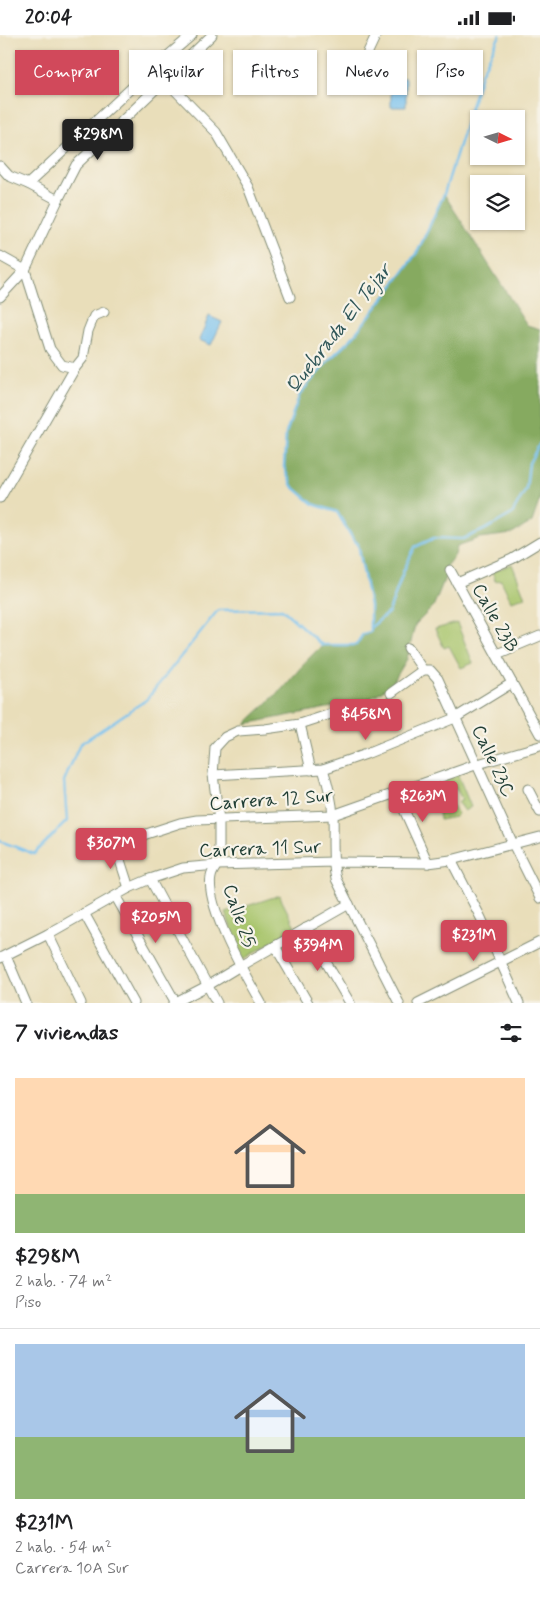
<!DOCTYPE html>
<html lang="es">
<meta charset="utf-8">
<style>
:root{--surface:#fff;--page:#f2f2f2;--text:#202124;--muted:#757577;--line:#e0e0e0;--accent:#d1495b}
body{margin:0;font-family:Mynerve,sans-serif;background:var(--page);color:var(--text);height:100vh;display:flex;flex-direction:column;font-size:19px;white-space:nowrap}
*{box-sizing:border-box;margin:0}
p{font-size:16px;color:var(--muted)}
.icon{flex:none;width:28px;height:28px;fill:none;stroke:currentColor;stroke-width:2;stroke-linecap:round;stroke-linejoin:round}
.map{position:relative;height:968px;overflow:hidden}
.drawer{display:flex;flex-direction:column;background:var(--surface);flex:1}
.drawer>*{flex:none}
.banner{position:absolute;left:15px;top:15px;width:510px;height:45px;display:flex;gap:10px}
.needle{width:32px;rotate:95deg}
.controls{position:absolute;left:470px;top:75px;display:grid;gap:10px}
.controls a{display:grid;place-items:center;width:55px;height:55px;border-radius:0px;background:var(--surface);box-shadow:0 1px 4px #0004;font-size:25px}
.price{position:absolute;translate:-50% -42px;padding:0 11px;border-radius:5px;background:var(--accent);color:#fff;font-size:16px;line-height:32px;filter:drop-shadow(0 1px 2px #0008)}
.price::after{content:'';position:absolute;left:50%;top:30px;width:15px;height:11px;margin-left:-8px;background:inherit;clip-path:polygon(0 0,100% 0,50% 100%)}
.price.on{background:#222;color:#fff}
ul{padding:0;list-style:none}
li{display:grid;align-content:center;gap:10px;height:265px;padding:0 15px}
li+li{border-top:1px solid var(--line)}
li span{display:grid;place-items:center;height:155px;border-radius:0px;color:#555}
li>.icon{margin-inline-start:auto}
span .icon{width:90px;height:90px;fill:#fffc;stroke-width:1}
li b{font-size:21px}
h2{display:flex;justify-content:space-between;align-items:center;height:60px;padding:0 15px;font-size:21px}
.chip{padding:0 18px;border-radius:0px;background:var(--surface);box-shadow:0 1px 4px #0004;font-size:18px;line-height:45px}
.chip.on{background:var(--accent);color:#fff}
.status{display:flex;justify-content:space-between;align-items:center;height:35px;padding:0 25px;background:var(--surface);direction:ltr}
.status svg{height:14px;fill:currentColor}
.map>svg:first-child{display:block}
.green{fill:#a8c56c;stroke:#648150}
.forest{fill:#86aa60;stroke:#52744a}
.water{fill:#74c0ee;stroke:#4a7e91}
.lines{fill:none;stroke-linecap:round;stroke-linejoin:round}
.stream{stroke:#74c0ee;stroke-width:2.5}
.minor-casing{stroke:#848e77;stroke-width:11}
.minor{stroke:#fff;stroke-width:9}
.labels{text-anchor:middle;dominant-baseline:central;stroke-width:4.5;stroke-linejoin:round;paint-order:stroke}
.street-label{font-size:19px;fill:#1f3d34;stroke:#f7f3e8}
.water-label{font-size:20px;font-style:italic;fill:#305759;stroke:#f7f3e8}
</style>
<div class="status"><b>20:04</b><svg viewBox="0 0 49 12"><path d="M0 12V9h3v3zM5 12V6h3v6zM10 12V3h3v9zM15 12V0h3v12zM26 1h20v11H26zM47 4h2v5h-2z"/></svg></div>
<div class="map">
<svg width="540" height="968" viewBox="0 0 540 968">
<rect width="100%" height="100%" fill="#f7f3e8"/>
<filter id="ink" filterUnits="userSpaceOnUse"><feTurbulence type="fractalNoise" baseFrequency=".02" numOctaves="2"/><feDisplacementMap in="SourceGraphic" scale="10" xChannelSelector="R" yChannelSelector="G"/><feConvolveMatrix kernelMatrix="1 2 1 2 8 2 1 2 1" color-interpolation-filters="sRGB"/></filter>
<filter id="wash" filterUnits="userSpaceOnUse"><feTurbulence type="fractalNoise" baseFrequency=".0096" numOctaves="4" result="noise"/><feDisplacementMap in="SourceGraphic" scale="20" xChannelSelector="R" yChannelSelector="G"/><feGaussianBlur stdDeviation="1.12" result="paint"/><feColorMatrix in="noise" values="0 0 0 0 0 0 0 0 0 0 0 0 0 0 0 0 0 1.4 0 .05"/><feComposite in="paint" operator="in"/></filter>
<g filter="url(#wash)">
<rect width="100%" height="100%" fill="#e9deba"/>
<g class="green">
<polygon points="512,529 525,562 511,566 501,545 495,546 492,537"/>
<polygon points="457,588 473,628 461,633 449,611 444,613 435,594"/>
<polygon points="457,738 471,772 464,776 458,768 462,764 457,755 454,753 452,747 445,750 441,757 448,768 451,768 458,779 455,782 440,785 438,770 414,774 403,756"/>
<polygon points="280,860 282,866 296,893 242,925 226,878"/>
</g>
<polygon class="forest" points="444,159 527,290 540,294 540,464 532,487 512,499 480,503 457,511 455,520 446,531 445,543 433,572 415,590 407,624 392,649 368,665 245,689 283,653 309,623 322,610 356,610 362,601 370,597 370,571 358,509 353,504 337,477 313,469 292,451 284,432 286,398 300,359 330,324 351,304 386,260 418,216"/>
<g class="water">
<polygon points="391,42 406,43 406,72 391,72"/>
<polygon points="209,281 222,287 211,310 199,305"/>
</g>
<g class="lines">
<g class="stream">
<polyline points="371,592 389,577 403,537 415,512 434,503 463,504 486,494 512,479 526,454 529,428 540,408"/>
<polyline points="0,806 34,819 67,786 64,746 80,709 146,665 218,575 282,574 322,610 356,610 363,599 370,597 370,571 358,509 353,504 337,477 313,469 292,451 284,432 286,398 300,359 330,324 351,304 386,260 418,216 444,159 481,39 500,0"/>
</g>
</g>
</g>
<g filter="url(#ink)">
<g class="lines">
<g class="minor-casing">
<g id="minor">
<polyline points="368,17 376,0"/>
<polyline points="141,44 169,49 216,97 248,152 290,262"/>
<polyline points="0,131 9,141 28,149 58,165"/>
<polyline points="28,149 141,44 192,0"/>
<polyline points="0,221 25,235 50,314 62,330 75,333"/>
<polyline points="0,262 25,235 58,165 76,130 212,0"/>
<polyline points="0,463 75,333 83,323 88,296 94,281 104,277"/>
<polyline points="450,535 540,699"/>
<polyline points="457,548 512,524 540,507"/>
<polyline points="408,613 423,635 430,635 438,644 513,809 540,863"/>
<polyline points="497,619 540,601"/>
<polyline points="391,658 423,635"/>
<polyline points="300,689 311,735"/>
<path d="M323,734c5,15 9,31 10,47 1,21 -2,43 3,63l63,124"/>
<polyline points="213,740 323,734 366,719 455,683 512,648"/>
<polyline points="528,754 540,777"/>
<polyline points="396,757 428,828"/>
<polyline points="451,825 481,883 519,968"/>
<polyline points="150,844 217,968"/>
<polyline points="129,853 118,819 118,812 131,804 180,788 197,785 333,780 478,729 540,711"/>
<polyline points="116,862 176,968"/>
<polyline points="84,878 134,968"/>
<polyline points="306,893 350,968"/>
<polyline points="48,899 81,968"/>
<polyline points="275,911 308,968"/>
<polyline points="6,921 26,968"/>
<polyline points="0,923 48,899 129,853 150,844 183,833 217,830 334,827 428,828 451,825 540,802"/>
<polyline points="174,968 207,951 240,931 349,869"/>
<path d="M261,968c-15,-26 -56,-97 -50,-126 1,-7 7,-11 8,-18v-39l-6,-45 2,-27 10,-11 13,-6 27,-2 35,-5 40,-13"/>
<polyline points="418,968 540,907"/>
</g>
</g>
<use href="#minor" class="minor"/>
</g>
</g>
<g class="labels">
<g class="street-label">
<text transform="translate(495 583) rotate(61)">Calle 23B</text>
<text transform="translate(493 726) rotate(65)">Calle 23C</text>
<text transform="translate(271 765) rotate(-4)">Carrera 12 Sur</text>
<text transform="translate(260 814) rotate(-2)">Carrera 11 Sur</text>
<text transform="translate(239 881) rotate(71)">Calle 25</text>
</g>
<g class="water-label">
<text transform="translate(339 294) rotate(-52)">Quebrada El Tejar</text>
</g>
</g>
</svg>
<div class="controls">
<a><svg class="needle" viewBox="-14 -14 28 28"><path d="M0-13l5 13h-10z" fill="#e53935"/><path d="M0 13l5-13h-10z" fill="#757577"/></svg></a>
<a><svg class="icon" aria-label="layers" viewBox="0 0 24 24"><path d="M12 4l9 5-9 5-9-5zM3 14l9 5 9-5"/></svg></a>
</div>
<b class="price on" style="left:98px;top:126px">$298M</b>
<b class="price" style="left:366px;top:706px">$458M</b>
<b class="price" style="left:423px;top:788px">$263M</b>
<b class="price" style="left:111px;top:835px">$307M</b>
<b class="price" style="left:156px;top:909px">$205M</b>
<b class="price" style="left:474px;top:927px">$231M</b>
<b class="price" style="left:318px;top:937px">$394M</b>
<div class="banner">
<a class="chip on">Comprar</a>
<a class="chip">Alquilar</a>
<a class="chip">Filtros</a>
<a class="chip">Nuevo</a>
<a class="chip">Piso</a>
</div>
</div>
<section class="drawer">
<h2>7 viviendas<svg class="icon" aria-label="filters" viewBox="0 0 24 24"><path d="M4 7h16M4 17h16"/><circle cx="9" cy="7" r="2"/><circle cx="15" cy="17" r="2"/></svg></h2>
<ul>
<li><span style="background:linear-gradient(#ffd9b3 75%,#8fb573 0)"><svg class="icon" aria-label="home" viewBox="0 0 24 24"><path d="M3 11l9-7 9 7M6 9v11h12V9"/></svg></span><div><b>$298M</b><p>2 hab. · 74 m²</p><p>Piso</p></div></li>
<li><span style="background:linear-gradient(#a9c7e8 60%,#8fb573 0)"><svg class="icon" aria-label="home" viewBox="0 0 24 24"><path d="M3 11l9-7 9 7M6 9v11h12V9"/></svg></span><div><b>$231M</b><p>2 hab. · 54 m²</p><p>Carrera 10A Sur</p></div></li>
</ul>
</section>
